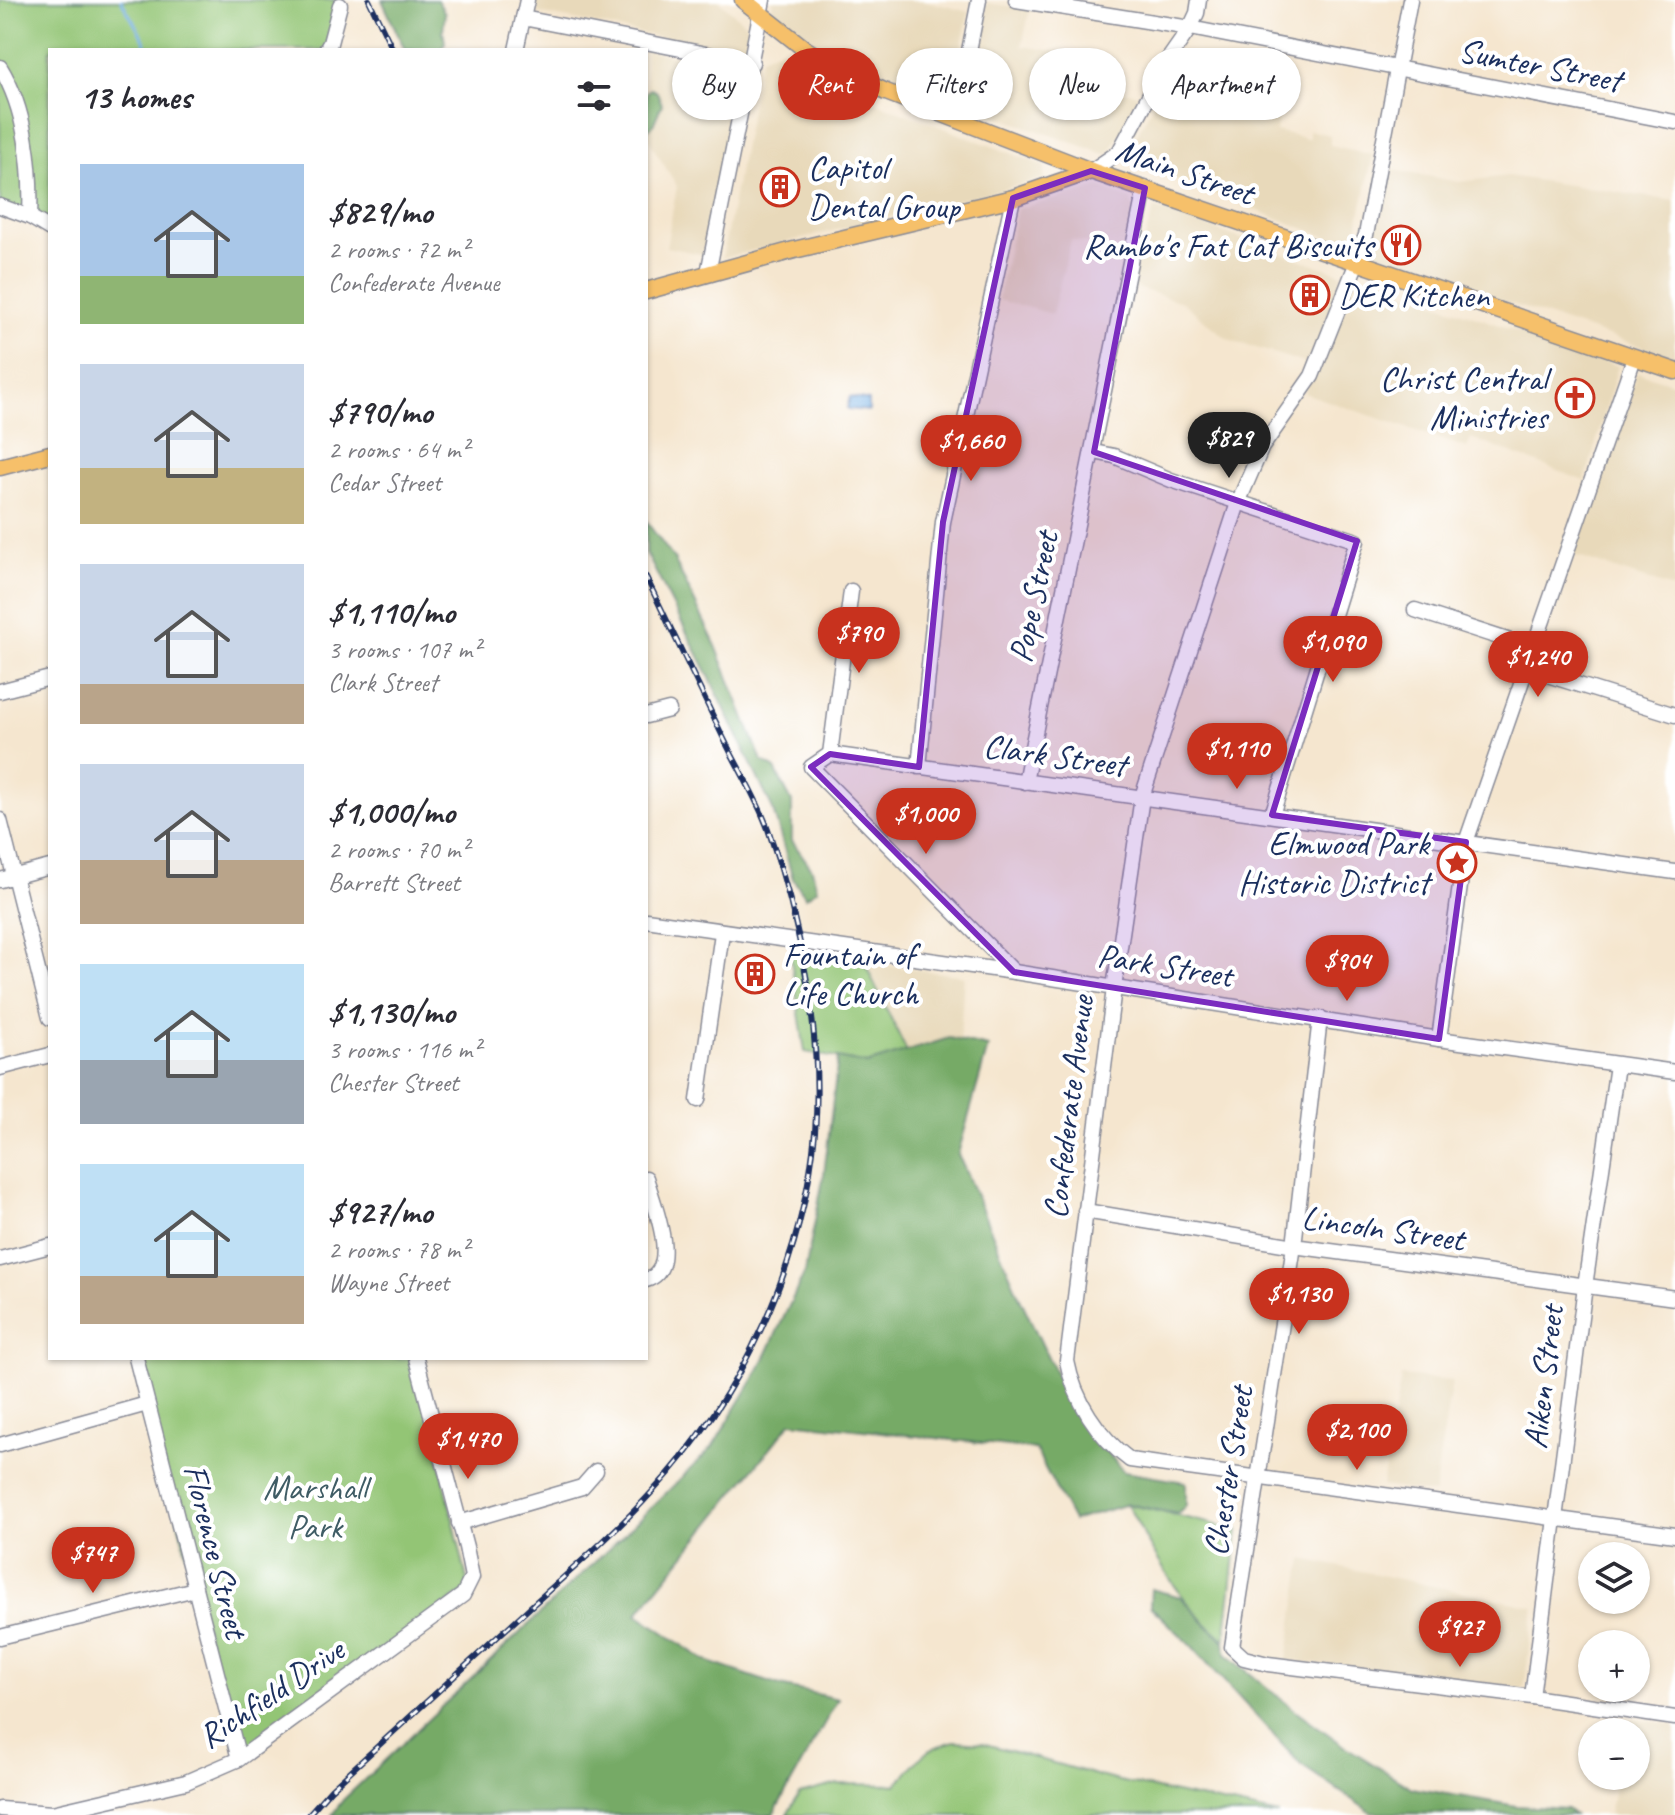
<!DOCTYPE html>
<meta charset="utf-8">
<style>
:root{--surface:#fff;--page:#f2f2f3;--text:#2b2b33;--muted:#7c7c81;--accent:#c8321e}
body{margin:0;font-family:Caveat,sans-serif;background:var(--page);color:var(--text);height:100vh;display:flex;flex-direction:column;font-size:30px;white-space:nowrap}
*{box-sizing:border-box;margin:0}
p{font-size:26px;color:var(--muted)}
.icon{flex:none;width:44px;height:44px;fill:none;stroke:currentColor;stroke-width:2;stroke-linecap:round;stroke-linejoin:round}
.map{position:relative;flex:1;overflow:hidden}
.side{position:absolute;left:48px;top:48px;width:600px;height:1312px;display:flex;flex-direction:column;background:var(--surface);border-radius:0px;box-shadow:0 2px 6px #0004}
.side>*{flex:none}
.banner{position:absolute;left:672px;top:48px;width:760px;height:72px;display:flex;gap:16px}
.buttons{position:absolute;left:1578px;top:1542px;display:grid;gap:16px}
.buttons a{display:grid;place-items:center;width:72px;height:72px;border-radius:50%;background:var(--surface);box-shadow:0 2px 6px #0004;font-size:40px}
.price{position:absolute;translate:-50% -68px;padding:0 18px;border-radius:28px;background:var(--accent);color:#fff;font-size:26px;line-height:52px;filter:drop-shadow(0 2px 4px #0008)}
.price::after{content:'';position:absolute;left:50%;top:48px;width:24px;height:18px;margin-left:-12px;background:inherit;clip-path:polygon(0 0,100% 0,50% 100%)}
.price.on{background:#222;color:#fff}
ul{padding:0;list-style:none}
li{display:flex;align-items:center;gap:24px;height:200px;padding:0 32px}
li span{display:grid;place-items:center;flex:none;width:224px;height:160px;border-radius:0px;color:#555}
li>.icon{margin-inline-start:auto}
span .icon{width:96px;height:96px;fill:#fffc;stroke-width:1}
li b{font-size:34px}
h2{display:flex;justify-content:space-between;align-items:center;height:96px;padding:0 32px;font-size:34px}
.pill{padding:0 28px;border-radius:36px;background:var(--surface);box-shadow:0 2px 6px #0004;font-size:28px;line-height:72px}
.pill.on{background:var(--accent);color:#fff}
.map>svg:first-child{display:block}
.built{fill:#e8d9ba}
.green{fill:#93c575;stroke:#577a6a;stroke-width:2}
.forest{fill:#76aa66;stroke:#486c62;stroke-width:2}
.water{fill:#71aee3;stroke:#466ea0;stroke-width:2}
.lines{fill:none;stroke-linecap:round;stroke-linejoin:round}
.stream{stroke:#71aee3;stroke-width:3}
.minor-casing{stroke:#888a96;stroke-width:17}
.major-casing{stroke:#888a96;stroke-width:19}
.minor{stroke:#fff;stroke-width:14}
.major{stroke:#f6c06b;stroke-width:16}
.rail-casing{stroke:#1b2f5e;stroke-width:6}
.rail{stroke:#fff;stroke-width:3;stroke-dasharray:9;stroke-linecap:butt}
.marked{fill:#7b2cbf;fill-opacity:0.2;stroke:#7b2cbf;stroke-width:6;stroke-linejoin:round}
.labels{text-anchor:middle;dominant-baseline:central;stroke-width:8;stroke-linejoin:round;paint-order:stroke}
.street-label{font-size:34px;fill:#1b2f5e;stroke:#fff}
.poi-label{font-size:34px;fill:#1b2f5e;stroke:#fff;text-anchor:start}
.park-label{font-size:34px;fill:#3f5c65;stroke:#fff}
</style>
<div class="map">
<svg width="1675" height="1815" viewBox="0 0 1675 1815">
<rect width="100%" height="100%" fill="#fff"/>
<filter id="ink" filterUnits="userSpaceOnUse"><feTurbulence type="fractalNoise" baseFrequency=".0125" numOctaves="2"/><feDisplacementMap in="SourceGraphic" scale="16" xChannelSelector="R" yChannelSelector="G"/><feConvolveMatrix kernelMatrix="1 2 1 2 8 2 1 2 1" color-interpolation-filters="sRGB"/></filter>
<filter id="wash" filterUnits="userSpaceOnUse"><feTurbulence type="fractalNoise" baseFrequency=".006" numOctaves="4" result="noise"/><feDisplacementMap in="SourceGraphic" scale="32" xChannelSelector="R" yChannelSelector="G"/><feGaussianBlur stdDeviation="1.8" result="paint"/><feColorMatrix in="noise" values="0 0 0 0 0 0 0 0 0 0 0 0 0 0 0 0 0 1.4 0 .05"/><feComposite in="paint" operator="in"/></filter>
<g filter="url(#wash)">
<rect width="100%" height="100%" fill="#f5e6cf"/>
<g class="built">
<polygon points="537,0 718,0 748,26 744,54 535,12"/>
<polygon points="773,0 922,0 969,12 949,104 850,68 771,9"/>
<polygon points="987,3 1030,9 1022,46 1077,54 1072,80 1142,95 1108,155 968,106"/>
<polygon points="781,49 885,106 1045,166 1044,179 722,258 761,57"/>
<polygon points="646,50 744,72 706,255 666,247 677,186 646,136"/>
<polygon points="1170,72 1282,91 1276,131 1309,139 1309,130 1330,135 1330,145 1373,155 1353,247 1124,160"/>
<polygon points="1388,169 1459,182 1508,176 1675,201 1675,358 1370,257"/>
<polygon points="1099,187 1130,200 1134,210 1127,252 1071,240 1052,314 998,300 1017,209"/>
<polygon points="1154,208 1342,274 1311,365 1228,339 1182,302 1131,286"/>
<polygon points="1361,277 1618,366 1585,481 1471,438 1467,448 1304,393"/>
<polygon points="1637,372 1675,384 1675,589 1573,555"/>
<polygon points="864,962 964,976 960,1041 948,1038 907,1052"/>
<polygon points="1401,1376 1452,1381 1434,1494 1382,1486"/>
<polygon points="1303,1559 1534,1607 1524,1689 1287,1660"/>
<polygon points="1626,1718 1675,1725 1675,1815 1609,1815 1616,1776 1636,1776 1636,1732 1624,1732"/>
</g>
<g class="green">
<polygon points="0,0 342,0 326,50 50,50 50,229 0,206"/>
<polygon points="790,954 864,962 907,1052 867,1064 805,1052"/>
<polygon points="136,1358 416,1358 469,1588 239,1759"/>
<path d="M1127,1504l111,26 -13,110c-45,-36 -71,-85 -98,-136z"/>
<path d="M955,1741l27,2 132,37 165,35h-492l12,-21 39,-10 58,1c23,-24 24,-36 59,-44z"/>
</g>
<g class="forest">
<polygon points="382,0 437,0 445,13 443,30 445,43 440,50 405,50"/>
<polygon points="651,89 657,92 662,104 653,125 646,131 646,92"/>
<polygon points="646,521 674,559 716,646 762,761 775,769 792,802 792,841 812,869 817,889 806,897 793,879 773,810 707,672 646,553"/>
<polygon points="949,1038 988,1047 958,1154 1019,1296 1075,1414 1124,1472 1186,1482 1186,1506 1178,1514 1127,1504 1073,1521 1035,1449 791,1422 637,1614 706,1661 780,1686 838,1699 773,1815 332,1815 343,1800 617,1541 712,1448 760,1368 805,1272 824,1174 838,1058 867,1064"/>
<polygon points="1151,1589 1181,1597 1208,1626 1225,1641 1226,1654 1291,1707 1346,1747 1412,1788 1517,1806 1567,1809 1574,1815 1372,1813 1301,1765 1190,1644 1150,1606"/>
</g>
<polygon class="water" points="850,397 869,401 869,411 849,409 847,408"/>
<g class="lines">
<polyline class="stream" points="121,0 144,40 146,50"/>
</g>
</g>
<g filter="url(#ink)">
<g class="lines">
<g class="minor-casing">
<g id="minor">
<polyline points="1016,0 1190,28 1675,122"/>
<path d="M1410,0l-44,235 -9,27 -45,114 -50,71 -24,56 -96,294 -28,191 -47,373c7,38 31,76 63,99l545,75"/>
<polyline points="523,18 752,63"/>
<polyline points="326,50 330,43 340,5"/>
<polyline points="516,50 527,0"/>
<path d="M0,67c26,42 32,101 30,150"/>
<polyline points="956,117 979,0"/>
<polyline points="1091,171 1119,152 1169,58 1190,28 1197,13 1199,0"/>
<polyline points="0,206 30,217 50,229"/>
<polyline points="708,273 763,0"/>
<polyline points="1094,452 1114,456 1171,480 1357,541 1272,815"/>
<polyline points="1415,610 1535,649"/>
<polyline points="1528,669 1675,715"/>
<polyline points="0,691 50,678"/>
<polyline points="646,716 669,710"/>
<polyline points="830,754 851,591"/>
<polyline points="919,767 943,522 1013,198"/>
<polyline points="1025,782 1145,188"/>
<polyline points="0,820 50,1018"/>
<polyline points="0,880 50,867"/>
<polyline points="646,920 1014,972 1439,1039 1675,1072"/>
<polyline points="1014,972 811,767 830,754 1675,872"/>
<polyline points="1320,1018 1294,1246 1232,1647 1244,1658 1268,1664 1532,1697 1675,1718"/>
<polyline points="1439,1039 1466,842 1634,358"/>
<polyline points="0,1068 50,1055"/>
<polyline points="698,1100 722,933"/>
<path d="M646,1178c7,24 36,92 0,102"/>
<polyline points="1085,1211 1301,1247 1675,1298"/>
<polyline points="0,1259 50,1246"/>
<polyline points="136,1358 239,1759"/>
<polyline points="0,1445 147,1404"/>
<polyline points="459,1523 582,1487 596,1471"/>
<polyline points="0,1637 195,1589"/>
<polyline points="1532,1697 1585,1286 1617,1065"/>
<polyline points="0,1809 52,1813 186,1782 239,1759 463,1595 472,1577 466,1547 416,1358"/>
</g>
</g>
<g class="major-casing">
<g id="major">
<polyline points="743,0 805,49 838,70 886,92 1091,171 1675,371"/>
<polyline points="646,291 794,250 1013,198 1091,171"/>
<polyline points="0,467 50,454"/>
</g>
</g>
<use href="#minor" class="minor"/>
<use href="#major" class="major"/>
<g class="rail-casing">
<g id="rail">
<polyline points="369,0 393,50"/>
<path d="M308,1815l23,-26c65,-59 130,-119 196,-179 42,-38 87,-76 125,-118 90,-96 151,-228 163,-360 8,-96 -15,-213 -47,-303 -11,-31 -30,-61 -44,-90 -26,-54 -52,-108 -78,-162"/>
</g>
</g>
<use href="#rail" class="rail"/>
</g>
</g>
<path class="marked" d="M1091,171l54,17 -51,264 263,89 -85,274 194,27 -27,197 -425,-67 -203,-205 19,-13 89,13 24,-245 70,-324z"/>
<defs>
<g id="building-ring" transform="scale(2)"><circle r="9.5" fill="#fff" stroke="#c8321e" stroke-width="1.5"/><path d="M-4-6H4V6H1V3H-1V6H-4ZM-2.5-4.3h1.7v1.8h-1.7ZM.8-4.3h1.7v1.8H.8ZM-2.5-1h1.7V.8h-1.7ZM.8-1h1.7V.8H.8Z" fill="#c8321e"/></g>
<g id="restaurant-ring" transform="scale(2)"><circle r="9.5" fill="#fff" stroke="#c8321e" stroke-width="1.5"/><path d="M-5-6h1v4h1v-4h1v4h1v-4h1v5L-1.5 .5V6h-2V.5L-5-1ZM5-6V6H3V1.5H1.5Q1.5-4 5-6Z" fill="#c8321e"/></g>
<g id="church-ring" transform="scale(2)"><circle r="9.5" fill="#fff" stroke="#c8321e" stroke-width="1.5"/><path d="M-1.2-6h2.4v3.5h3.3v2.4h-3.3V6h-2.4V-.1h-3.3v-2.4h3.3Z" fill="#c8321e"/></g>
<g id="sight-ring" transform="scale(2)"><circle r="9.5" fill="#fff" stroke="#c8321e" stroke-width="1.5"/><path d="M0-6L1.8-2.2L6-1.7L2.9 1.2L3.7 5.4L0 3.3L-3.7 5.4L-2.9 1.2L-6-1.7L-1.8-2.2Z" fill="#c8321e"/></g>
</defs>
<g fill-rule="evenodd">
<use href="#building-ring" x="780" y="187"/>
<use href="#restaurant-ring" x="1401" y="245"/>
<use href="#building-ring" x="1310" y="295"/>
<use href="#church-ring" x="1575" y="398"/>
<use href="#sight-ring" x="1457" y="863"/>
<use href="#building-ring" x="755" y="974"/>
</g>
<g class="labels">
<g class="street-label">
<text transform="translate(1540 65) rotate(11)">Sumter Street</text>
<text transform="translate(1185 171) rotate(19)">Main Street</text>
<text transform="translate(1033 597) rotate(-78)">Pope Street</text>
<text transform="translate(1055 755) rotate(8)">Clark Street</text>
<text transform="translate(1165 965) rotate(9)">Park Street</text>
<text transform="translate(1068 1107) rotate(-83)">Confederate Avenue</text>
<text transform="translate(1383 1228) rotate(8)">Lincoln Street</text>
<text transform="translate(1543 1377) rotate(-83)">Aiken Street</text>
<text transform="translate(1228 1471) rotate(-81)">Chester Street</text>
<text transform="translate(216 1551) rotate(76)">Florence Street</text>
<text transform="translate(271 1693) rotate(-34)">Richfield Drive</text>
</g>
<g class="poi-label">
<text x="808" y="167">Capitol<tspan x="808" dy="39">Dental Group</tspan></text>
<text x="1373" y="245" text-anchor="end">Rambo's Fat Cat Biscuits</text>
<text x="1338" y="295">DER Kitchen</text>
<text x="1547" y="378" text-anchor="end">Christ Central<tspan x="1547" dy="39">Ministries</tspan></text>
<text x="1429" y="843" text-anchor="end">Elmwood Park<tspan x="1429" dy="39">Historic District</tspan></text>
<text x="783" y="954">Fountain of<tspan x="783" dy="39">Life Church</tspan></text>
</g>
<g class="park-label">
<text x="315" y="1487">Marshall<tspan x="315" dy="39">Park</tspan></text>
</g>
</g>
</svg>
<div class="buttons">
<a><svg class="icon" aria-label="layers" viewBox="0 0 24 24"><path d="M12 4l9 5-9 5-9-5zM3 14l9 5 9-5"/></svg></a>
<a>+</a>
<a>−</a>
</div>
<b class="price on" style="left:1229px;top:480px">$829</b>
<b class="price" style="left:971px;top:483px">$1,660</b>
<b class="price" style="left:859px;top:675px">$790</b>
<b class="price" style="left:1333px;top:684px">$1,090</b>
<b class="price" style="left:1538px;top:699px">$1,240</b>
<b class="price" style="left:1237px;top:791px">$1,110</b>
<b class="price" style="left:926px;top:856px">$1,000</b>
<b class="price" style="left:1347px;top:1003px">$904</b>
<b class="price" style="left:1299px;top:1336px">$1,130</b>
<b class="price" style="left:1357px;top:1472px">$2,100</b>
<b class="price" style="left:468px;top:1481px">$1,470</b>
<b class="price" style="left:93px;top:1595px">$747</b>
<b class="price" style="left:1460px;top:1669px">$927</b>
<div class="banner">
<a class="pill">Buy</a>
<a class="pill on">Rent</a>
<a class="pill">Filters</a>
<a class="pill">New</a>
<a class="pill">Apartment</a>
</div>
<section class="side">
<h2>13 homes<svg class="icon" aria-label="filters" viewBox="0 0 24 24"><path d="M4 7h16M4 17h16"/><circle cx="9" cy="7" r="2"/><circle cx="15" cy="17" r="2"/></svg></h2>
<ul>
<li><span style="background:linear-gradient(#a9c7e8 70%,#8fb573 0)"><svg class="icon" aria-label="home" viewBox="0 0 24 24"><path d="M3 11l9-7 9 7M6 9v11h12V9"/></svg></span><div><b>$829/mo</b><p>2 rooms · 72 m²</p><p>Confederate Avenue</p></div></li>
<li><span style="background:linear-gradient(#c9d6e8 65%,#c2b280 0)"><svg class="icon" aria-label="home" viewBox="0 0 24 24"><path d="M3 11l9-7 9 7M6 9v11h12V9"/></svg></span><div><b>$790/mo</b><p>2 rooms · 64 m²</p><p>Cedar Street</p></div></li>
<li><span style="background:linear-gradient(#c9d6e8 75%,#b9a48a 0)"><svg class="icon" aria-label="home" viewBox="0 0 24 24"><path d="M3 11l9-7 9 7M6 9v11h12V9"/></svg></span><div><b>$1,110/mo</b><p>3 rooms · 107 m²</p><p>Clark Street</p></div></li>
<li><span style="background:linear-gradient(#c9d6e8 60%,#b9a48a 0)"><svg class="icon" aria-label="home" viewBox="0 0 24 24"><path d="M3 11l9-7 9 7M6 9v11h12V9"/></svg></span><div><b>$1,000/mo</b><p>2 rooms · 70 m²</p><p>Barrett Street</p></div></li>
<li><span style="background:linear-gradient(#bfe0f5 60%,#9aa5b1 0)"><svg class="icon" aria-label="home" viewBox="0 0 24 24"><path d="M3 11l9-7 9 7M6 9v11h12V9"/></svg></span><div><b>$1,130/mo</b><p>3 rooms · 116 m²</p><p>Chester Street</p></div></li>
<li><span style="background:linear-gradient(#bfe0f5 70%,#b9a48a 0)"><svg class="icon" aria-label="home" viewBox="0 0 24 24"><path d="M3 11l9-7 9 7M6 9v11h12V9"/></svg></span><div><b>$927/mo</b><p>2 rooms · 78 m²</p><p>Wayne Street</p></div></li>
</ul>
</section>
</div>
